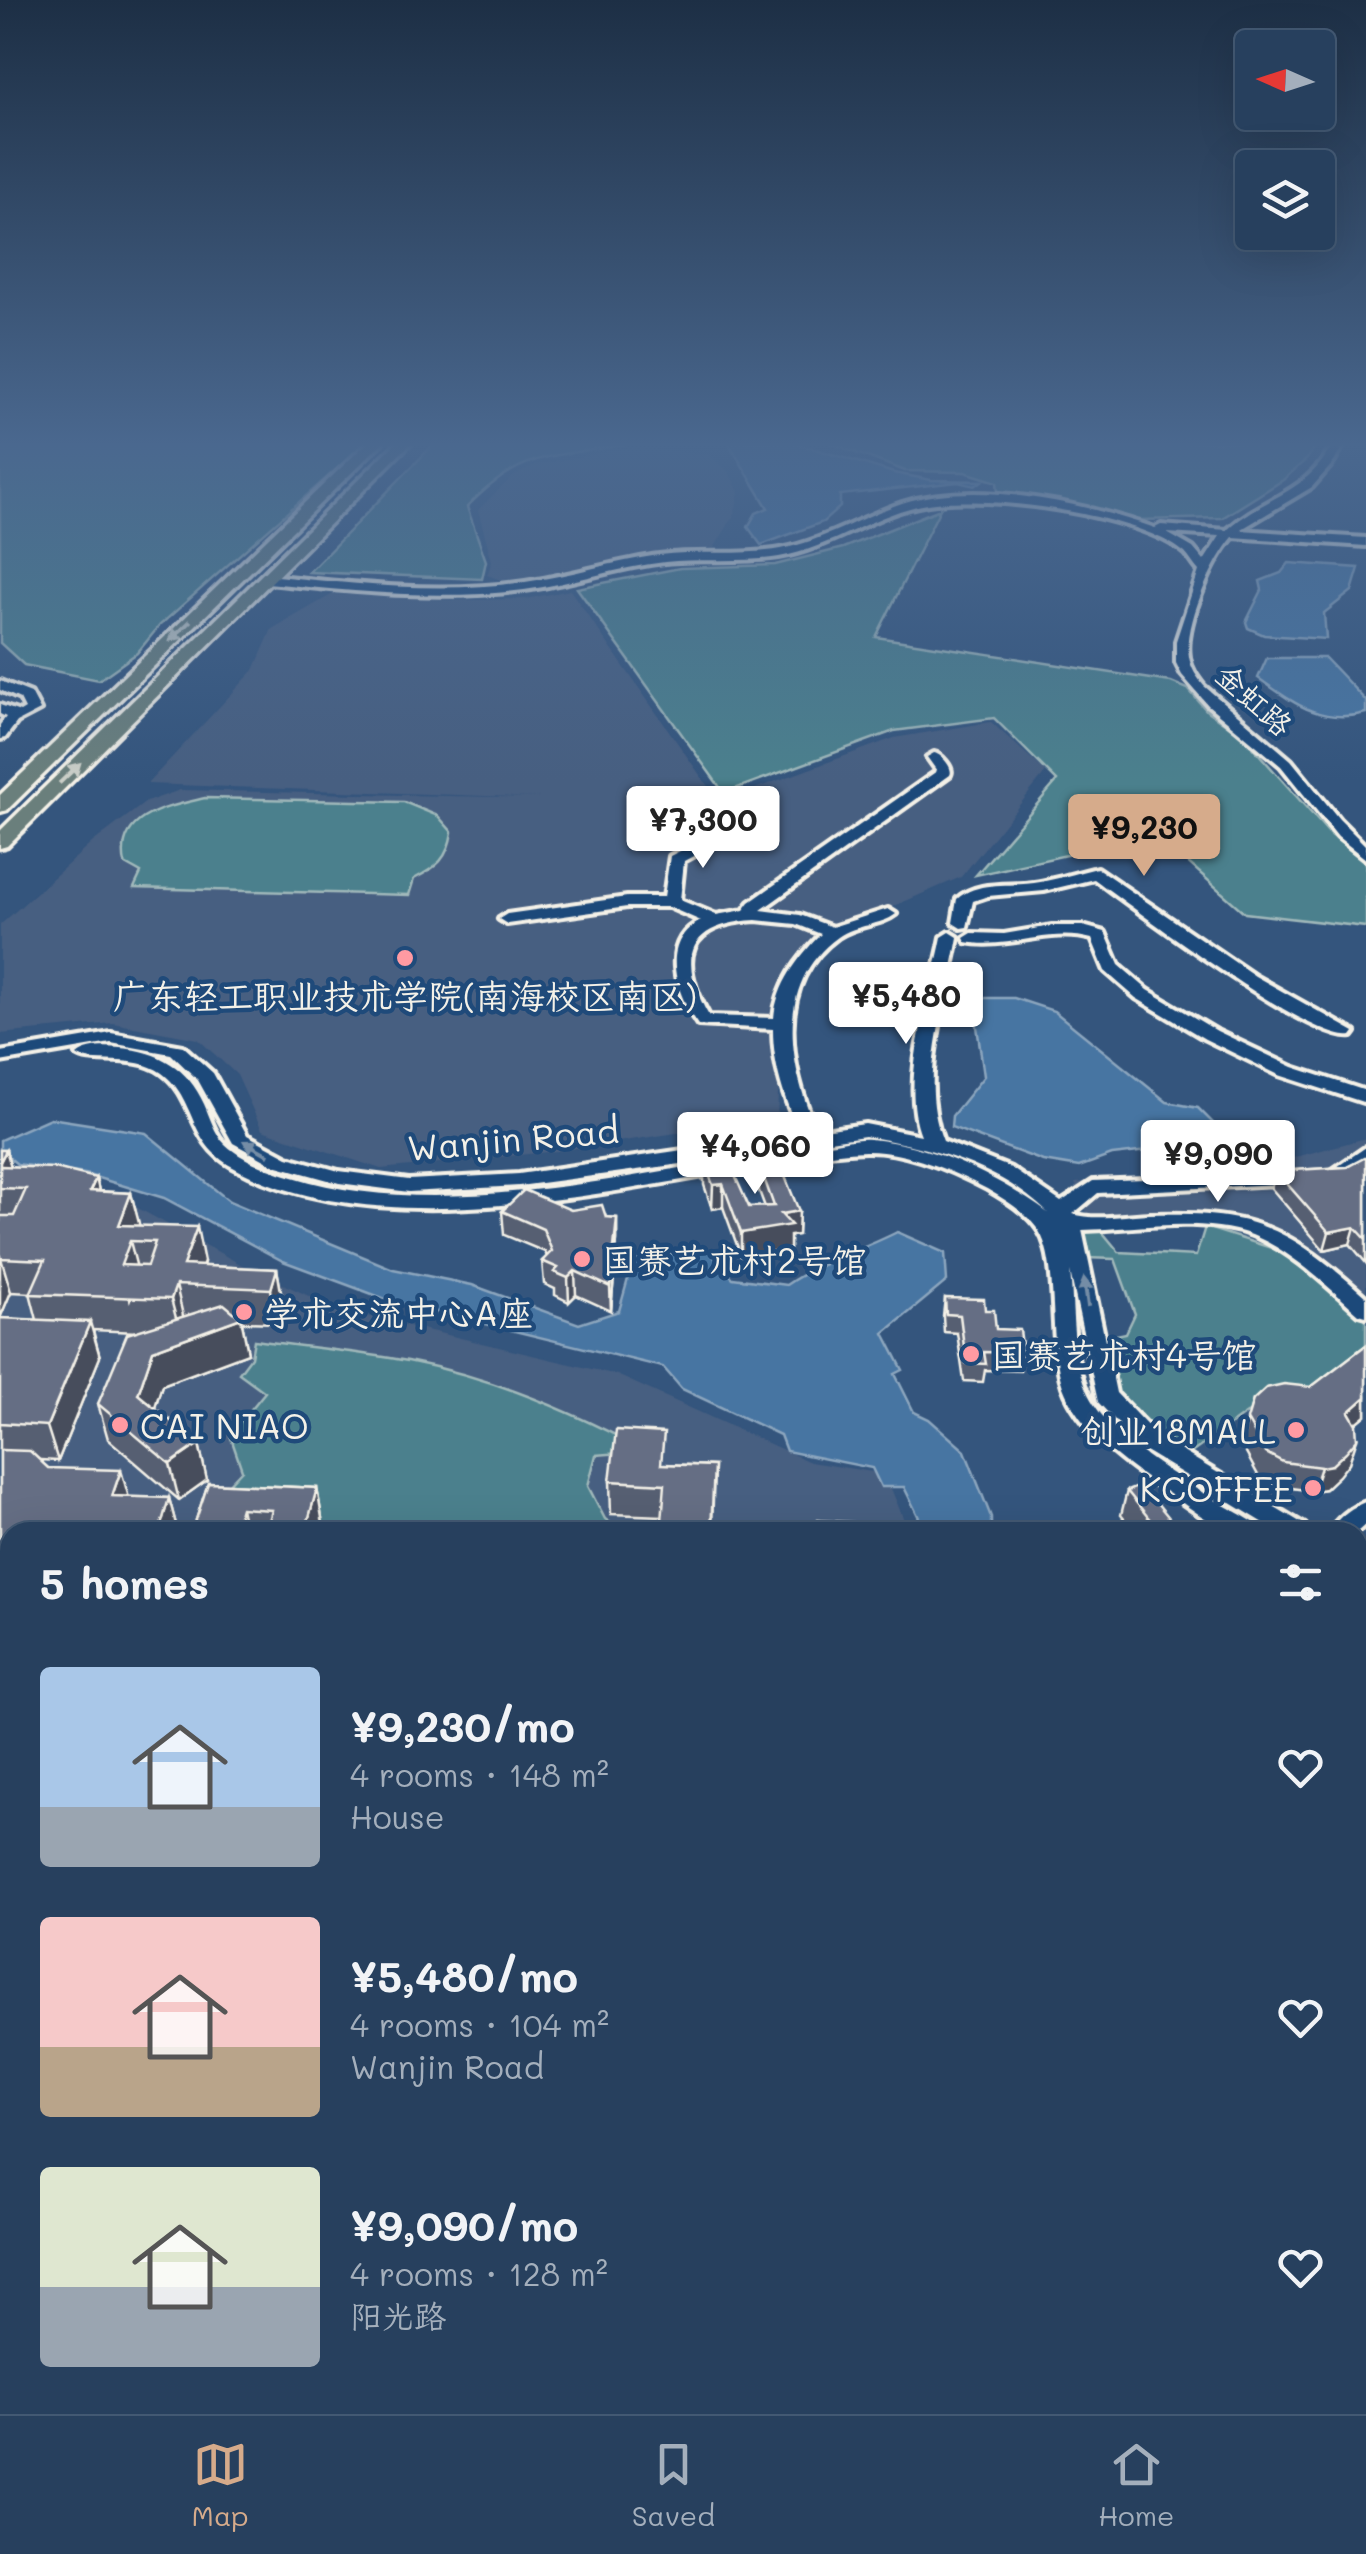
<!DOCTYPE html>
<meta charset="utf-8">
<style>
:root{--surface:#27405e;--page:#2f4764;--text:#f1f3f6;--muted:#a4afbc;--line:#435973;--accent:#d6ab8b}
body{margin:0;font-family:Mali,"LXGW WenKai TC",sans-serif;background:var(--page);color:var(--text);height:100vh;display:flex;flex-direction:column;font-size:38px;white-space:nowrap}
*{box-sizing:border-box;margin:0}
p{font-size:32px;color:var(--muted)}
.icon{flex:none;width:55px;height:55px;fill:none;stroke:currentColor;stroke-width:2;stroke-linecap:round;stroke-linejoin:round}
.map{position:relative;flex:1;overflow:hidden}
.sheet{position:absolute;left:0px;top:1522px;width:1368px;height:892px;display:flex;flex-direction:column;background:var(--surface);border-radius:30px 30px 0 0;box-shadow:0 10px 40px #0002,0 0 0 2px var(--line)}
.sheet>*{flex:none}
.needle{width:65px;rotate:273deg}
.fabs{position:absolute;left:1235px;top:30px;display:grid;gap:20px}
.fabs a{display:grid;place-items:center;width:100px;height:100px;border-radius:10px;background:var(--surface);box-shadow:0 10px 40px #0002,0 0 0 2px var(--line);font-size:50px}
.price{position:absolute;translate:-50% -85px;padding:0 22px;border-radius:10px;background:#fff;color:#222;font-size:32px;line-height:65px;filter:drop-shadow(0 2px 5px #0008)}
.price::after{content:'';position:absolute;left:50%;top:60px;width:30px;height:22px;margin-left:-15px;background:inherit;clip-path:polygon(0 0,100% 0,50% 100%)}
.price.current{background:var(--accent);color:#111}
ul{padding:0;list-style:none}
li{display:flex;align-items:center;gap:30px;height:250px;padding:0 40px}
li span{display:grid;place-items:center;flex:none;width:280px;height:200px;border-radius:10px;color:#555}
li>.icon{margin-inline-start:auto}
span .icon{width:120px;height:120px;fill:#fffc;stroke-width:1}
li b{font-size:42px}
h2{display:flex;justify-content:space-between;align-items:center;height:120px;padding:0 40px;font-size:42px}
.menu{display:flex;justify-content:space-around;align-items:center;height:140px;border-top:2px solid var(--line);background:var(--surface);font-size:28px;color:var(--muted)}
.menu a{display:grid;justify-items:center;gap:5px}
.menu .current{color:var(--accent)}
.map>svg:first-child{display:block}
.built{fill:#475f81}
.green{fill:#4b808d;stroke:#a0b8ba;stroke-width:2.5}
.water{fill:#4774a2;stroke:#8ca6be;stroke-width:2.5}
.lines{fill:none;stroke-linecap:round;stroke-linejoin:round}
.minor-casing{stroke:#f4f1e8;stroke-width:8}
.major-casing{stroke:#f4f1e8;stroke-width:7}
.minor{fill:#1f4a7a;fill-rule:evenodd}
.major{fill:#6b7f7c;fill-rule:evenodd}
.wall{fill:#575f72;stroke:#f4f1e8;stroke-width:2.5}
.shaded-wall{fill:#474d5c;stroke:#f4f1e8;stroke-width:2.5}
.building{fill:#656e84;stroke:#f4f1e8;stroke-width:2.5;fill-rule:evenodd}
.oneway{fill:#cbcfc8}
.oneway2{fill:#748da6}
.poi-dot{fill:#ff9aa2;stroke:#1f4a7a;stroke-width:4}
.labels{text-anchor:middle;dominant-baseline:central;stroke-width:9;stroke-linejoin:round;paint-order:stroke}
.far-street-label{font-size:30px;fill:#f4f1e8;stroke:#1f4a7a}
.poi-label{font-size:35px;fill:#f4f1e8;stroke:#1f4a7a;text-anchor:start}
.street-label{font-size:35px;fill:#f4f1e8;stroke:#1f4a7a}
</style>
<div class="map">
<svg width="1366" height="2414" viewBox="0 0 1366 2414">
<rect width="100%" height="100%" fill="#34557d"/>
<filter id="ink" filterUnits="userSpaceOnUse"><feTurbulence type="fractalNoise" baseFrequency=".01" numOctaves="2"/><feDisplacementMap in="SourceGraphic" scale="20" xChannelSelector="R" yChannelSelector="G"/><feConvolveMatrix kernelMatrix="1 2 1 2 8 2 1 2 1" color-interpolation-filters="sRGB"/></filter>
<g filter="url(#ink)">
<g class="built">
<polygon points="631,447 709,454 729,472 739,492 735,514 714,548 677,551 553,576 501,580 487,575 492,561 478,510 511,478 535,465"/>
<polygon points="570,590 719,802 894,738 991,722 1046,772 961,877 832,933 789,984 780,1048 777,1118 557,1151 381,1169 262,1130 237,1075 198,1039 113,1023 0,1034 0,925 93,842 146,802 180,790 542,798 147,784 254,670 272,629 333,594 458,600 526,599"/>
<polygon points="1366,1138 1366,1294 1265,1224 1091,1223 1075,1183 1252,1169"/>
<polygon points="0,1173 134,1206 242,1265 337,1309 617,1375 810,1462 885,1474 909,1532 10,1532 10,2405 1358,2405 1358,2169 1361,2172 1366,2167 1366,2414 0,2414"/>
</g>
<g class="green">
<polygon points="0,442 367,442 160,625 137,653 99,680 24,665 0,643"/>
<path d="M436,442h187l1,3c-72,12 -103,6 -157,62l19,54 -4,18 -173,-7z"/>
<polygon points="827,442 1318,442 1307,459 1283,480 1222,518 1138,520 1083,505 998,493 997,482 965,472 905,471"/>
<polygon points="940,509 876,637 1171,682 1188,689 1207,711 1242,735 1329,833 1366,863 1366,927 1245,913 1157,835 976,875 1057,781 994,718 894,731 724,793 577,588 680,568 775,565 843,548"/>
<path d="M205,798l199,4 34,14 14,16c-4,27 -15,35 -38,47l-5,16 -275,-7 7,-15 -16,-9c-10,-49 42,-57 80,-66z"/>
<polygon points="1076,1226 1099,1228 1119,1252 1196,1256 1205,1227 1290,1254 1366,1318 1366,1352 1290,1403 1247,1413 1183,1459 1154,1440 1110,1394 1098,1339 1126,1333 1135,1314 1115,1259 1085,1258"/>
<path d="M254,1340c51,7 103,11 154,21 83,16 164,50 238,90l-50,4 -8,31 17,33 18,13h-285l-50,-13 -81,-12 35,-37 -12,-35 35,-43 -26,-19 12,-16z"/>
<polygon points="0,2259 10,2263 10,2405 77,2405 74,2414 0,2414"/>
</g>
<g class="water">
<polygon points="728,442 792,442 894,473 931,480 982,481 975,486 958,482 840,495 840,507 823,522 761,545 748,527 756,513 768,508"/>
<polygon points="1289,563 1359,568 1352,591 1324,613 1326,639 1264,635 1248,628 1246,622 1262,590 1260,581 1281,573"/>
<path d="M1267,658h58l41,43v12c-46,12 -72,-10 -108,-35z"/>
<polygon points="973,998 1014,998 1054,1011 1167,1102 1198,1108 1228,1138 1220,1152 1198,1158 1166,1149 1112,1155 1079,1167 1043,1161 951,1127 952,1116 984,1076"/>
<path d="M50,1118l96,15 83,68 164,68 79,16 107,39 40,-13 14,-50 73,-13 27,30 53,7c34,-23 74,-34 111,-53l48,21 2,28 -63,52 19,37 -8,4 19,38 15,7 36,32 26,66v15h-65l-22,-45h-23l-9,-19 -86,-17 -6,-16 -98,-46 -19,-22 -272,-66 -108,-40 -119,-63 -79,-24 -68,-10 -17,-14v-10z"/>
<polygon points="1358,1953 1366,1960 1366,2145 1358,2135"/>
</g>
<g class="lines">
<g class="minor-casing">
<g id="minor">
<path d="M1334,442h11l-11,20 -22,25 -72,43 126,8v8l-133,-9c-21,24 -49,88 -44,120 2,12 8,20 15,29l87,74 48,59 27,27v13l-28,-22 -57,-71 -73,-61 -26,-30 -6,-12v-22l23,-70c-5,-5 -9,-13 -14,-18 -46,-39 -198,-59 -257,-49 -52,8 -96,44 -149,53 -38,6 -76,1 -114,5 -48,5 -93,22 -141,28 -85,11 -172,1 -257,-7l-6,-4 6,-4c85,9 173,19 258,7 45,-6 89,-21 134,-27 41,-5 82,1 122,-6 42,-8 80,-32 121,-46 75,-24 181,0 253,25l6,-3 66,5c40,-36 80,-35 107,-88zM1167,533l53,3 -16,25 -11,-13z"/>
<polygon points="0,681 31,693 40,710 17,722 5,738 0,739 0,725 6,717 0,714 0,705 20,712 25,709 20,699 0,690"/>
<path d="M934,753c7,1 20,15 16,22l-189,135 39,5 32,12 56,-18 8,5c-15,12 -40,10 -58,23 -65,47 -49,130 -21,194l48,-7 56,11c-22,-55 10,-141 21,-198l8,-5 8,5c-11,64 -41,141 -15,204l68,27 50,34 32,-21 213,-8 3,4 -3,4 -7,2 -201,10 -25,21c21,7 53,1 77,0 105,-3 138,13 216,83v19l-7,-2c-32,-28 -67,-63 -107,-79 -51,-19 -117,-6 -170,-5l34,163 42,44 147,88 4,7h-30l-137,-83 -44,-47 -28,-131c4,38 1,88 18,123 27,54 120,101 171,131l4,7c-9,0 -22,3 -31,0 -18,-5 -47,-28 -64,-39 -38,-25 -82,-56 -102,-99 -20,-44 -5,-128 -27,-163 -12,-18 -33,-31 -52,-42 -34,-18 -83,-39 -122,-38 -40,1 -81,12 -120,18 -148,25 -374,75 -512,-2 -45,-24 -37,-69 -71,-94 -28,-20 -72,-7 -85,-18 11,-9 29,-8 43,-7 39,3 68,20 84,56 6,13 10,29 21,40 18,17 45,26 68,33 152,48 358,-8 513,-30l-287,39 -110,6 -70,-9 -65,-18 -41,-22 -35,-63 -27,-26 -60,-11 -111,19v-10l111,-19 72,13 30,27 34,62 41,22 51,14 70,9 110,-6 280,-41c-14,-33 -26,-67 -26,-104l-75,-4c-22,-31 -40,-84 3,-104l-32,-14h-42l-120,17 -8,-5 8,-5 120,-17h37l6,-41 55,-28 8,5 -2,3 -47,25 -4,39 36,15 28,-5 6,-8 187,-131 -10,-14zM756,920l40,4 25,10c-23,24 -44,50 -47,84l-65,-2c-33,-59 -22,-92 47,-96zM865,1136c65,11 135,30 183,77 -49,-35 -112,-68 -178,-74 -15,-1 -32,4 -47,6l-1,-3z"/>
<path d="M1097,868l158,108 100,56 -3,4c-40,7 -218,-128 -258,-157l-50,12 -56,5 -15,5 -6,26 -6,1 -8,-5 4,-24c21,-19 51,-12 77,-16 21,-3 42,-10 63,-15z"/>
<path d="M1052,926h31l22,6 14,33 29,25 69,41 76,36 73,24v12l-87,-28 -74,-36 -69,-41 -31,-27 -13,-32c-42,-12 -84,11 -126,3l-2,-4 8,-5 32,1z"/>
<polygon points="1366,1147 1366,1163 1345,1179 1331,1179 1328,1175 1331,1171"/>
<path d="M1366,1502v22l-9,8h-28c6,-12 23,-26 37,-30z"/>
<polygon points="1358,1575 1366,1578 1366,1604 1358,1601"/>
<polygon points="1358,1615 1366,1618 1366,1644 1358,1641"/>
<polygon points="0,1885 10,1886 10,1912 0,1911"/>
<polygon points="1366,2217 1366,2256 1358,2259 1358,2221"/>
<polygon points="1358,2316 1366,2320 1366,2357 1358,2353"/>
<polygon points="151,2405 185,2405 184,2414 150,2414"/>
</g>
</g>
<g class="major-casing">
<g id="major">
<polygon points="368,442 383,442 7,810 0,812 0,795"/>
<polygon points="397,442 412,442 7,846 0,848 0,831"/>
</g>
</g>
<use href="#minor" class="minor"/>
<use href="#major" class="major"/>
</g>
<g class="wall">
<polygon points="0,1150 6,1150 10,1166 96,1178 99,1191 131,1193 139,1225 204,1262 203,1266 277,1269 283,1303 277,1323 242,1322 248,1353 162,1385 155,1408 199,1444 207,1480 179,1500 108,1439 98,1404 136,1332 93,1330 100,1357 58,1461 39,1460 48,1468 129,1497 169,1498 178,1532 10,1532 10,1639 4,1638 0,1627 0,1318 37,1320 30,1293 11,1292 0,1318"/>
<polygon points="1366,1158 1366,1263 1350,1244 1324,1250 1271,1188 1276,1171 1347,1167"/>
<polygon points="704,1162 749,1207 765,1207 759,1191 760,1167 799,1211 798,1235 790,1236 790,1249 741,1256 723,1207 712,1209 704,1185"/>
<polygon points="571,1210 606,1217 617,1218 617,1241 611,1311 576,1295 569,1302 555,1295 555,1289 544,1284 542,1261 547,1257 545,1252 504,1235 502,1211"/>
<polygon points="945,1298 985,1310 996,1329 1023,1353 1020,1371 985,1370 983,1382 964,1381 957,1333 944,1332 943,1316"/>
<polygon points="1366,1345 1366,1415 1355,1424 1349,1463 1325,1489 1313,1491 1276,1486 1259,1477 1241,1444 1253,1400 1311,1387"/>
<polygon points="664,1464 714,1466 712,1532 662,1532 662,1516 611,1514 610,1481"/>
<polygon points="208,1483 317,1488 323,1524 321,1532 192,1532"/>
<polygon points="1127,1491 1181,1532 1135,1532 1121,1515"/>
<polygon points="0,1651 10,1652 10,1853 0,1852"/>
</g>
<g class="shaded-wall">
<polygon points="6,1150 16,1184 0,1173 0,1162"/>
<polygon points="96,1178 104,1212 90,1191"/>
<polygon points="723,1184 723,1207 712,1209 713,1185"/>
<polygon points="131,1193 140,1227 130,1241 139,1276 130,1299 121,1265 119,1225"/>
<polygon points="799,1211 798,1235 790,1236 790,1249 741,1256 741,1233 781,1214"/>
<polygon points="617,1218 617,1241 611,1311 610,1287"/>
<polygon points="197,1227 204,1262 196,1286 183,1265"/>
<polygon points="1355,1227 1350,1244 1324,1250 1329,1232"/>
<polygon points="1,1258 11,1292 0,1318 0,1260"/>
<polygon points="277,1269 283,1303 277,1323 271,1289"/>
<polygon points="575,1271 576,1295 569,1302 568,1278"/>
<polygon points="176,1285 184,1320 180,1333 171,1299"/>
<polygon points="241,1318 248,1353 162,1385 148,1429 138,1394 153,1350"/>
<polygon points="90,1322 100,1357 58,1461 47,1426"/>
<polygon points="1366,1397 1366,1415 1341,1436 1349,1412"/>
<polygon points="1357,1439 1349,1463 1339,1476 1325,1489 1313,1491 1321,1467"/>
<polygon points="199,1444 207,1480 179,1500 170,1464"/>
<polygon points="121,1470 131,1505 112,1496"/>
<polygon points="317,1488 323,1524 321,1532 305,1532"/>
<polygon points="169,1498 178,1532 159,1532"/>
<polygon points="241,1508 246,1532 234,1532"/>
<polygon points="10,2073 10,2131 0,2165 0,2107"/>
<polygon points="339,2405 348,2405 347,2414 338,2414"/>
</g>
<g class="building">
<polygon points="0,1150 6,1150 0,1162"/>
<polygon points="727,1158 749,1207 774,1206 760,1167 780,1164 799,1211 781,1214 791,1225 741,1233 723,1184 713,1185 704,1162"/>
<polygon points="1364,1158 1366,1158 1366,1239 1355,1227 1329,1232 1276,1171 1347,1167"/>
<path d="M0,1166l55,2 41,10 -6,13 41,2 -12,32 78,2 -14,38 94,4 -6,20 -95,-4 -5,14 -141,-5 15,-34 -44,-2 -1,2v-44h14l12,-27 -26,-1zM130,1241l25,1 -8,24 -26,-1z"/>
<polygon points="524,1190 571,1210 602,1205 606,1217 617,1218 610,1287 575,1271 568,1278 554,1272 558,1268 542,1261 552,1251 543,1229 502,1211"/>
<polygon points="945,1298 984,1299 985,1310 994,1310 996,1329 1020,1330 1023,1353 984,1352 986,1364 966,1363 960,1315 946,1314"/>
<polygon points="224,1304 241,1318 153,1350 138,1394 199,1444 170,1464 98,1404 127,1334"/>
<polygon points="0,1318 90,1322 47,1426 0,1423"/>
<polygon points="1366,1345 1366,1397 1349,1412 1356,1424 1357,1439 1346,1452 1332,1465 1321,1467 1283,1462 1266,1453 1247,1420 1253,1400 1266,1388 1284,1384 1311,1387"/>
<polygon points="616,1430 664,1433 661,1464 714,1466 711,1532 671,1532 672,1521 662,1521 665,1484 610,1481"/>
<polygon points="0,1450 30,1451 48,1468 121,1470 112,1496 169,1498 159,1532 10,1532 10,1605 0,1604 1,1574 0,1574"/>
<polygon points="208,1483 317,1488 305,1532 266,1532 272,1510 241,1508 234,1532 192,1532"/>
<polygon points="1142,1485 1181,1532 1160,1532 1127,1491"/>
<polygon points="818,1520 865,1523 865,1532 817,1532"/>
<polygon points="0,1651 10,1652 10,1819 0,1819"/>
<polygon points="0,1965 10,1965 10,2073 0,2107"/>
<polygon points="251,2405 339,2405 338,2414 249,2414"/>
</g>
<defs><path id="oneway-solid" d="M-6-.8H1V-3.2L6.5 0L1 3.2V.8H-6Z" transform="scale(2.5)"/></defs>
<g class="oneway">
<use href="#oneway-solid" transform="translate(180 631) rotate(136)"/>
<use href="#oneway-solid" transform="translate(70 773) rotate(-44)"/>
</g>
<g class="oneway2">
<use href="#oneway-solid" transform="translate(256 1148) rotate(-151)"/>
<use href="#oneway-solid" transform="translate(1086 1292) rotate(-98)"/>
</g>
</g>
<linearGradient id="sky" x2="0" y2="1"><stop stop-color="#1d2f45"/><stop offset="0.57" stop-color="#4a688f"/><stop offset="1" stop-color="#4a688f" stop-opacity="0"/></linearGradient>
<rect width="1366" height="780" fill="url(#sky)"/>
<g class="poi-dot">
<circle cx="405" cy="958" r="10"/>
<circle cx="582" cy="1259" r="10"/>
<circle cx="244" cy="1312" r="10"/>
<circle cx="971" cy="1354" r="10"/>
<circle cx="120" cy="1425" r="10"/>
<circle cx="1296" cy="1430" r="10"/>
<circle cx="1313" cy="1488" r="10"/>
</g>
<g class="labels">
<g class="far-street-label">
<text transform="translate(1255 699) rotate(42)">金虹路</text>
</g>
<g class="poi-label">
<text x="405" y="995" text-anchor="middle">广东轻工职业技术学院(南海校区南区)</text>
<text x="602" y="1259">国赛艺术村2号馆</text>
<text x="264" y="1312">学术交流中心A座</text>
<text x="991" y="1354">国赛艺术村4号馆</text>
<text x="140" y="1425">CAI NIAO</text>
<text x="1276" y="1430" text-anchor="end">创业18MALL</text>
<text x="1293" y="1488" text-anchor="end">KCOFFEE</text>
</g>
<g class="street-label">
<text transform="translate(513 1138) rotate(-5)">Wanjin Road</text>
</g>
</g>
</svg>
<div class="fabs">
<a><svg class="needle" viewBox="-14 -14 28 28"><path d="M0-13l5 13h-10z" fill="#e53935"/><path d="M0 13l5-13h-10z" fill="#a4afbc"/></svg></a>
<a><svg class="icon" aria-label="layers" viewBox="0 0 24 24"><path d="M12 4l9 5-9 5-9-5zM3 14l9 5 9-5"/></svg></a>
</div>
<b class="price" style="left:703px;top:871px">¥7,300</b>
<b class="price current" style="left:1144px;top:879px">¥9,230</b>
<b class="price" style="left:906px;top:1047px">¥5,480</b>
<b class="price" style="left:755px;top:1197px">¥4,060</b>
<b class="price" style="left:1218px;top:1205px">¥9,090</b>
<section class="sheet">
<h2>5 homes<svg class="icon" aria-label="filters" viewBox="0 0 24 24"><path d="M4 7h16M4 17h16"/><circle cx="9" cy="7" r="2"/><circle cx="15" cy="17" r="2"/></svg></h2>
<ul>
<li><span style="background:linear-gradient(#a9c7e8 70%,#9aa5b1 0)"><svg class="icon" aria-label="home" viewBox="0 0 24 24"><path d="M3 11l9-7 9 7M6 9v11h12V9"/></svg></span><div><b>¥9,230/mo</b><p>4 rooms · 148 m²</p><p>House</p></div><svg class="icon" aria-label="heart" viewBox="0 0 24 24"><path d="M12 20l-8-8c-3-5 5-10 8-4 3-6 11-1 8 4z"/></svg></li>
<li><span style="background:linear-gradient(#f6c9c9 65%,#b9a48a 0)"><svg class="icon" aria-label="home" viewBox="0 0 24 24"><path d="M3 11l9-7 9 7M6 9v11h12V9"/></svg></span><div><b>¥5,480/mo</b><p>4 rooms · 104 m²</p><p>Wanjin Road</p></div><svg class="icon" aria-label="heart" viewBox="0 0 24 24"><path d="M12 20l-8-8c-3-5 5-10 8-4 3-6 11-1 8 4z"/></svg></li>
<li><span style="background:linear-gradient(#dfe7d0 60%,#9aa5b1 0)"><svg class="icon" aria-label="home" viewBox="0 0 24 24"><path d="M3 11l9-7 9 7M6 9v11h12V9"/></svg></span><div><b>¥9,090/mo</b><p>4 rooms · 128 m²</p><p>阳光路</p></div><svg class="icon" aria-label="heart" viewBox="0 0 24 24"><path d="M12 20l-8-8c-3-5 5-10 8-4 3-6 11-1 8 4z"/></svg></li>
</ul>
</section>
</div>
<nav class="menu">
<a class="current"><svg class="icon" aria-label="map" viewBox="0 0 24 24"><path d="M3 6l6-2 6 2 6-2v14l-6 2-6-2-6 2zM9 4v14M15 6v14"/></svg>Map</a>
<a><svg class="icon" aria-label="saved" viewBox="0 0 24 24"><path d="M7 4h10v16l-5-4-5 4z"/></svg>Saved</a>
<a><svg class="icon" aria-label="home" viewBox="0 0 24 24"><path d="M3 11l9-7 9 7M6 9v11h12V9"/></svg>Home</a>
</nav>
